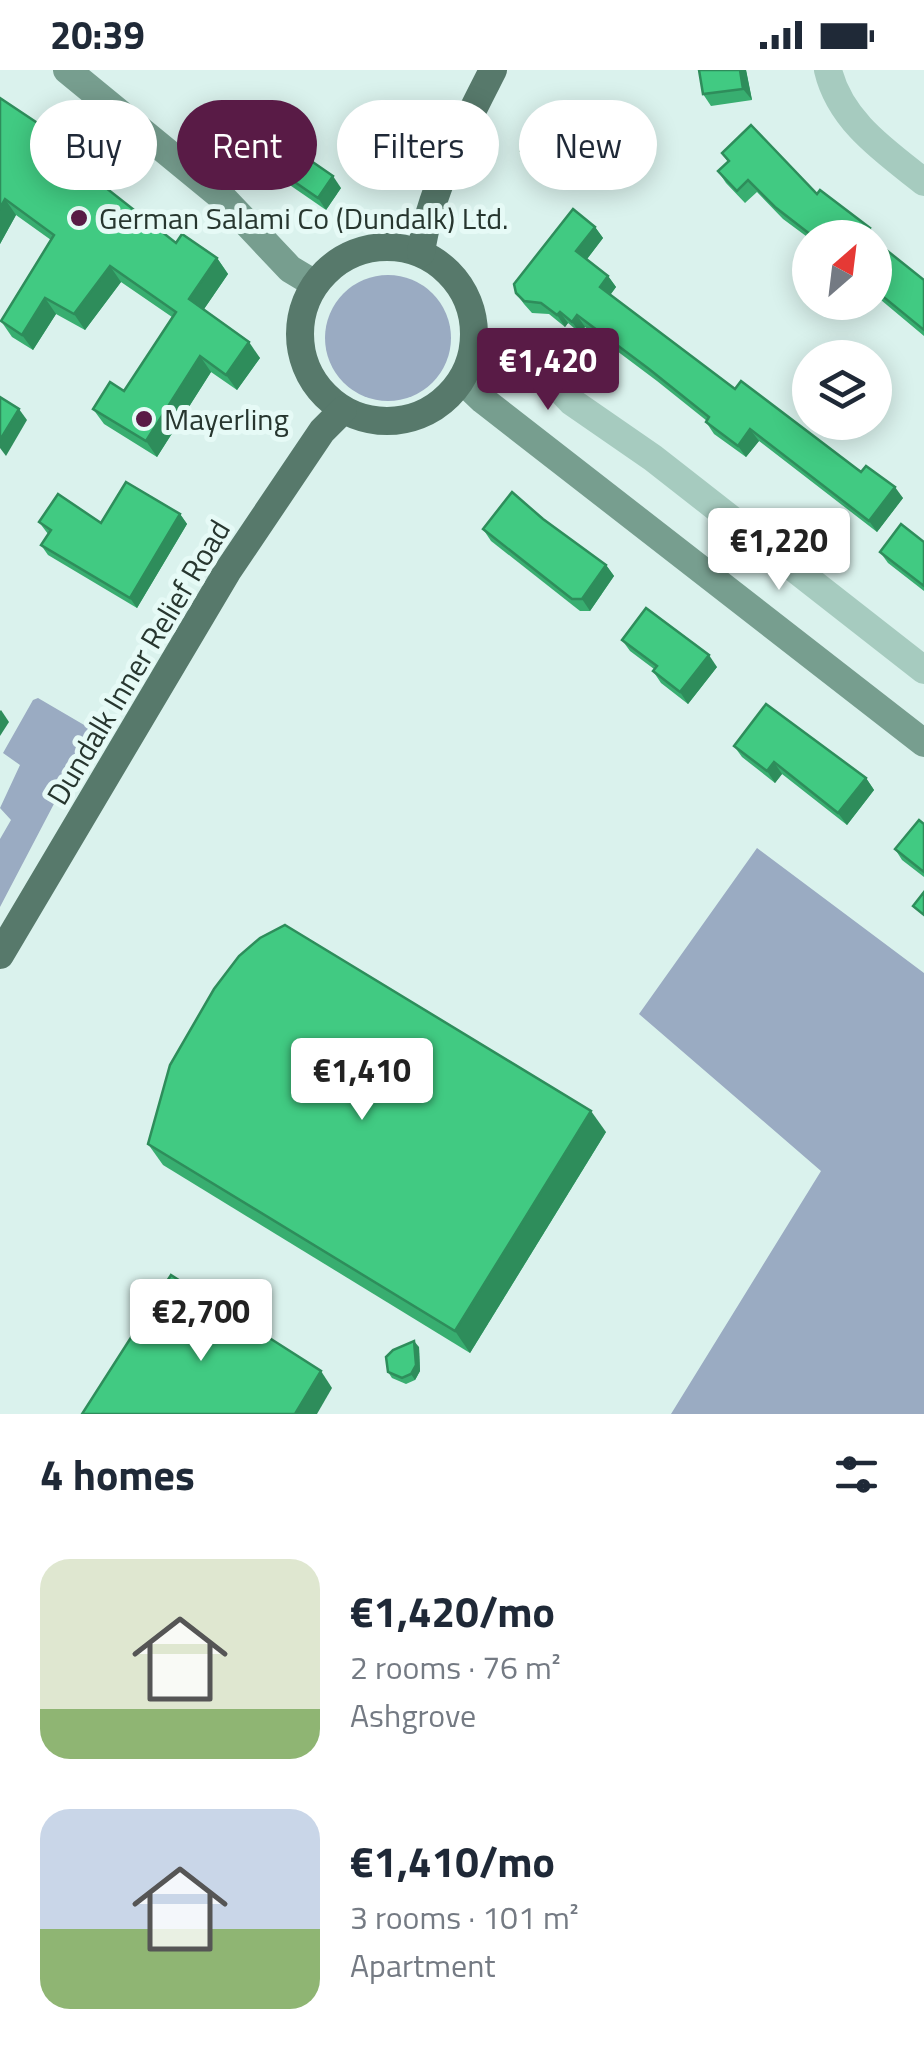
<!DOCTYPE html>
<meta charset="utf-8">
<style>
:root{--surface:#fff;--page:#f6f6f7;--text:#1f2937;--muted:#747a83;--accent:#591b46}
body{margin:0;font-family:"Titillium Web",sans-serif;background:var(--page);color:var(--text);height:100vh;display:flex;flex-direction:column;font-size:38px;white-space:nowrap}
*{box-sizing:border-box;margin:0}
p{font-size:32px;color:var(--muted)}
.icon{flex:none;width:55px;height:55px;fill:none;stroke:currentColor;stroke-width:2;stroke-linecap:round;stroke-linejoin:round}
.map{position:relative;height:1344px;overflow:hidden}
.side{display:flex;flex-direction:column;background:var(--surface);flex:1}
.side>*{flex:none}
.hud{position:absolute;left:30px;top:30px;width:865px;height:90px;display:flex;gap:20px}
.needle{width:65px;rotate:28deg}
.buttons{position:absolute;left:792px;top:150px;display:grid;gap:20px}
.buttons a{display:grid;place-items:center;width:100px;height:100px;border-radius:50%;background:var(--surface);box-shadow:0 5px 25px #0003;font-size:50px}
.price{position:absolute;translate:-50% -85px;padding:0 22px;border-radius:10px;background:#fff;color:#222;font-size:32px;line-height:65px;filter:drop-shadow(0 2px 5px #0008)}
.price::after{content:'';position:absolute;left:50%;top:60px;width:30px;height:22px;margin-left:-15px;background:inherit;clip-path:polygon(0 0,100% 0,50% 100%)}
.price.active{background:var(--accent);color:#fff}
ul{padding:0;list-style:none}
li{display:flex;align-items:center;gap:30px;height:250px;padding:0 40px}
li span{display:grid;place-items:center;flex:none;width:280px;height:200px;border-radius:30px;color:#555}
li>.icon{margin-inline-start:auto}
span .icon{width:120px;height:120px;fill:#fffc;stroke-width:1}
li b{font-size:42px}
h2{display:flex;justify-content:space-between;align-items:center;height:120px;padding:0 40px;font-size:42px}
.pill{padding:0 35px;border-radius:45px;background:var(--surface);box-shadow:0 5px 25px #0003;font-size:35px;line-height:90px}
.pill.active{background:var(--accent);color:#fff}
.status{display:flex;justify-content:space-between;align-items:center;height:70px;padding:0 50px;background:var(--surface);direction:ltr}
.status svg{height:28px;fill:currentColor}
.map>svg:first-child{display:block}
.green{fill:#9aabc2}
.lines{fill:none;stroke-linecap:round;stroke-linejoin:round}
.minor{stroke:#a6cbbf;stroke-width:28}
.secondary{stroke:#779e8f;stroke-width:28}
.primary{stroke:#57796b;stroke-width:28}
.wall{fill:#38ae70}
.shaded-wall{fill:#2e8d5b}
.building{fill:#41ca82;stroke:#2e8d5b;stroke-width:2.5}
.poi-dot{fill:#591b46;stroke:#e6faf6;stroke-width:4}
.labels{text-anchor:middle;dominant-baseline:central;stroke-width:10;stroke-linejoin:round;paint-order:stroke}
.poi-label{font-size:30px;fill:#27362f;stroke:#e6faf6;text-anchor:start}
.street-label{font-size:30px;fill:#27362f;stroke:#e6faf6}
</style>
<div class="status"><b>20:39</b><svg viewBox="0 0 49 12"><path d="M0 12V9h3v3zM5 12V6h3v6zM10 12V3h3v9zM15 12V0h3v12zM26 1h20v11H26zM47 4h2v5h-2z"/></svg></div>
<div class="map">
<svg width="924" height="1344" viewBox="0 0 924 1344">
<rect width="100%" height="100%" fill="#daf2ed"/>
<g class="green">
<circle cx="388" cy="268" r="63"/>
<polygon points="38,628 91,659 90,665 0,837 0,769 11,750 0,738 20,695 3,683 33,630"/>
<polygon points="757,778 924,903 924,1344 671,1344 821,1101 639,944"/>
</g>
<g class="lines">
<g class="minor">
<path d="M828,0c12,51 57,81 96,112"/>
<polyline points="530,288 572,332 653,388 924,600"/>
</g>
<g class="secondary">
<polyline points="67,0 223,128 290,199 315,214"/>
<polyline points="462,310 483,330 924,673"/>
</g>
<g class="primary">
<circle cx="387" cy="264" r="87"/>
<path d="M421,183c8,-61 44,-128 72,-183"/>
<polyline points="0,885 227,502 322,361 343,340"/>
</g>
</g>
<g class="wall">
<polygon points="746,0 752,30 711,36 703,24"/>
<polygon points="0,28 62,78 59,82 176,173 217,188 228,204 204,239 260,288 237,320 211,302 157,387 104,354 93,339 124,321 172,247 121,212 85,260 56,244 33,280 12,267 1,251 51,170 16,145 0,174"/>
<polygon points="751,55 817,124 820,120 870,158 878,170 876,172 924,210 924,266 875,225 875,168 810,168 810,169 783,149 757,122 745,133 726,113 718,101 728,92 722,83"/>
<polygon points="521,81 583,91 564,118 530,93"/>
<polygon points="273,97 341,118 326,140 281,109"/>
<polygon points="595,157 603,168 587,189 608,206 616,217 610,225 735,319 903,428 877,462 759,371 746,387 714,364 706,352 707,351 657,311 585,257 580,263 568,253 565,257 549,244 532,243 524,234 516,223"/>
<polygon points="180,444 187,454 137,538 48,485 41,475 48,464 39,452 101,453"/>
<polygon points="543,449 606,495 614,506 590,541 580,541 491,471 483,459"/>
<polygon points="924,472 924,521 888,493 880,482"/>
<polygon points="622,570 717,597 688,634 661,613 653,601 654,599 630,581"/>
<polygon points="734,676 866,708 874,720 847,755 782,704 775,713 742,687"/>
<polygon points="924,754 924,807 902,790 895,779"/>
<polygon points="606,1062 470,1283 163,1095 148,1074"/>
<polygon points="419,1277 420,1301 415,1310 406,1314 392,1308 388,1302"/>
</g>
<g class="shaded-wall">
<polygon points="740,0 746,0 752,30 743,19"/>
<polygon points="51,62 62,78 56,86 45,70"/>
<polygon points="575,80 583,91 564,118 555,106"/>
<polygon points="333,106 341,118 326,140 318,128"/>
<polygon points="5,129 16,145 0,174 0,138"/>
<polygon points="595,157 603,168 584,193 576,181"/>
<polygon points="870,158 878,170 875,173 875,168 868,168 865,164"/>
<polygon points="217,188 228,204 200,245 189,229"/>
<polygon points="110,196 121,212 85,260 74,244"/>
<polygon points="608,206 616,217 608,228 600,217"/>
<polygon points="45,228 56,244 33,280 22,265"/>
<polygon points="560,242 568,253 565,257 557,245"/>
<polygon points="577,245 585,257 580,263 572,252"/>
<polygon points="249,272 260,288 237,320 226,305"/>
<polygon points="200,286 211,302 157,387 146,371"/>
<polygon points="19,339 27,350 6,386 0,378 0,370"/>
<polygon points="750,359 759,371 746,387 738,376"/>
<polygon points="895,417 903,428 877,462 869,451"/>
<polygon points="180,444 187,454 137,538 130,528"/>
<polygon points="606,495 614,506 590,541 582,529"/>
<polygon points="709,585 717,597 688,634 680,622"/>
<polygon points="1,640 9,652 0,666 0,641"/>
<polygon points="774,692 782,704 775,713 767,701"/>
<polygon points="866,708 874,720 847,755 838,743"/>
<polygon points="591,1041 606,1062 470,1283 455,1261"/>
<polygon points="414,1271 419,1277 420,1301 415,1310 411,1304"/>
<polygon points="321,1301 332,1318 317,1344 295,1344"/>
</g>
<g class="building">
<polygon points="699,0 740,0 743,19 703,24"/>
<polygon points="0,28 51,62 45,70 176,173 182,164 217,188 189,229 249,272 226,305 200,286 146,371 93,339 110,312 124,321 176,242 110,196 74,244 45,228 22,265 1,251 54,165 5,129 0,138"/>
<polygon points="541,55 575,80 555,106 521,81"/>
<polygon points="751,55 817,124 820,120 870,158 865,164 870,168 815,168 775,137 748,110 737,121 718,101 729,91 722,83"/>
<polygon points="288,75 333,106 318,128 273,97"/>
<polygon points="573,139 595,157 576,181 608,206 600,217 735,319 741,311 861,402 866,396 895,417 869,451 750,359 738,376 706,352 709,347 649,299 577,245 572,252 560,242 557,245 541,233 524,231 516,223 514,214"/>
<polygon points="875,171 924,210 924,260 875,220"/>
<polygon points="0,327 19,339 0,370"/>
<polygon points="126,412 180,444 130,528 41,475 51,460 39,452 58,424 101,453"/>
<polygon points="512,422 543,449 606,495 582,529 572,529 483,459"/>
<polygon points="901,454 924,472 924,516 880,482"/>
<polygon points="646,538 709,585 680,622 653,601 657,596 622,570"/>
<polygon points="766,634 866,708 838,743 774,692 767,701 734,676"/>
<polygon points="919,750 924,754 924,802 895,779"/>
<polygon points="924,822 924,845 913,836"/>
<polygon points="285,855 591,1041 455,1261 148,1074 170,995 214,919 239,886 260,868"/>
<polygon points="171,1205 321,1301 295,1344 82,1344"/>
<polygon points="414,1271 416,1295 411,1304 402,1308 388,1302 386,1287 393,1280"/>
</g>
<g class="poi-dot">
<circle cx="79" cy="148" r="10"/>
<circle cx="144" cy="349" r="10"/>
</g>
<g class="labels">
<g class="poi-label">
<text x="99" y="148">German Salami Co (Dundalk) Ltd.</text>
<text x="164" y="349">Mayerling</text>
</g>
<g class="street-label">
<text transform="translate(138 592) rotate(-59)">Dundalk Inner Relief Road</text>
</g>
</g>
</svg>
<div class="buttons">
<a><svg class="needle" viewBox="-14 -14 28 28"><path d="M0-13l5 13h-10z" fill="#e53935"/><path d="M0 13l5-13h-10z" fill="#747a83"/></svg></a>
<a><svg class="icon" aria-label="layers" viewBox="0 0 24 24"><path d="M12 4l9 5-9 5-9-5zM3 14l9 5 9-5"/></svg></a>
</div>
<b class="price active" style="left:548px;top:343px">€1,420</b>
<b class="price" style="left:779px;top:523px">€1,220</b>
<b class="price" style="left:362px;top:1053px">€1,410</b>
<b class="price" style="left:201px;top:1294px">€2,700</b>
<div class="hud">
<a class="pill">Buy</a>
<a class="pill active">Rent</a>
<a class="pill">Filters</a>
<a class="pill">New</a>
</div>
</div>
<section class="side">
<h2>4 homes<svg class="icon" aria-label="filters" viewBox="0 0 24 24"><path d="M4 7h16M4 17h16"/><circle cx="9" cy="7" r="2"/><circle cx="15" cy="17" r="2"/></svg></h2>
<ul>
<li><span style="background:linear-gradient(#dfe7d0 75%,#8fb573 0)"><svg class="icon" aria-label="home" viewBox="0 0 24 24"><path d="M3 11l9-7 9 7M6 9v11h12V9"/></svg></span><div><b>€1,420/mo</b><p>2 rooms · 76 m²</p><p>Ashgrove</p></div></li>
<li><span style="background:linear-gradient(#c9d6e8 60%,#8fb573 0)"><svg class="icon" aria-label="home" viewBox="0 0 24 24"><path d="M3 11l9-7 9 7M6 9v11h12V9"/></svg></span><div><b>€1,410/mo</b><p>3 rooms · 101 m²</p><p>Apartment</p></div></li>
</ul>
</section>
